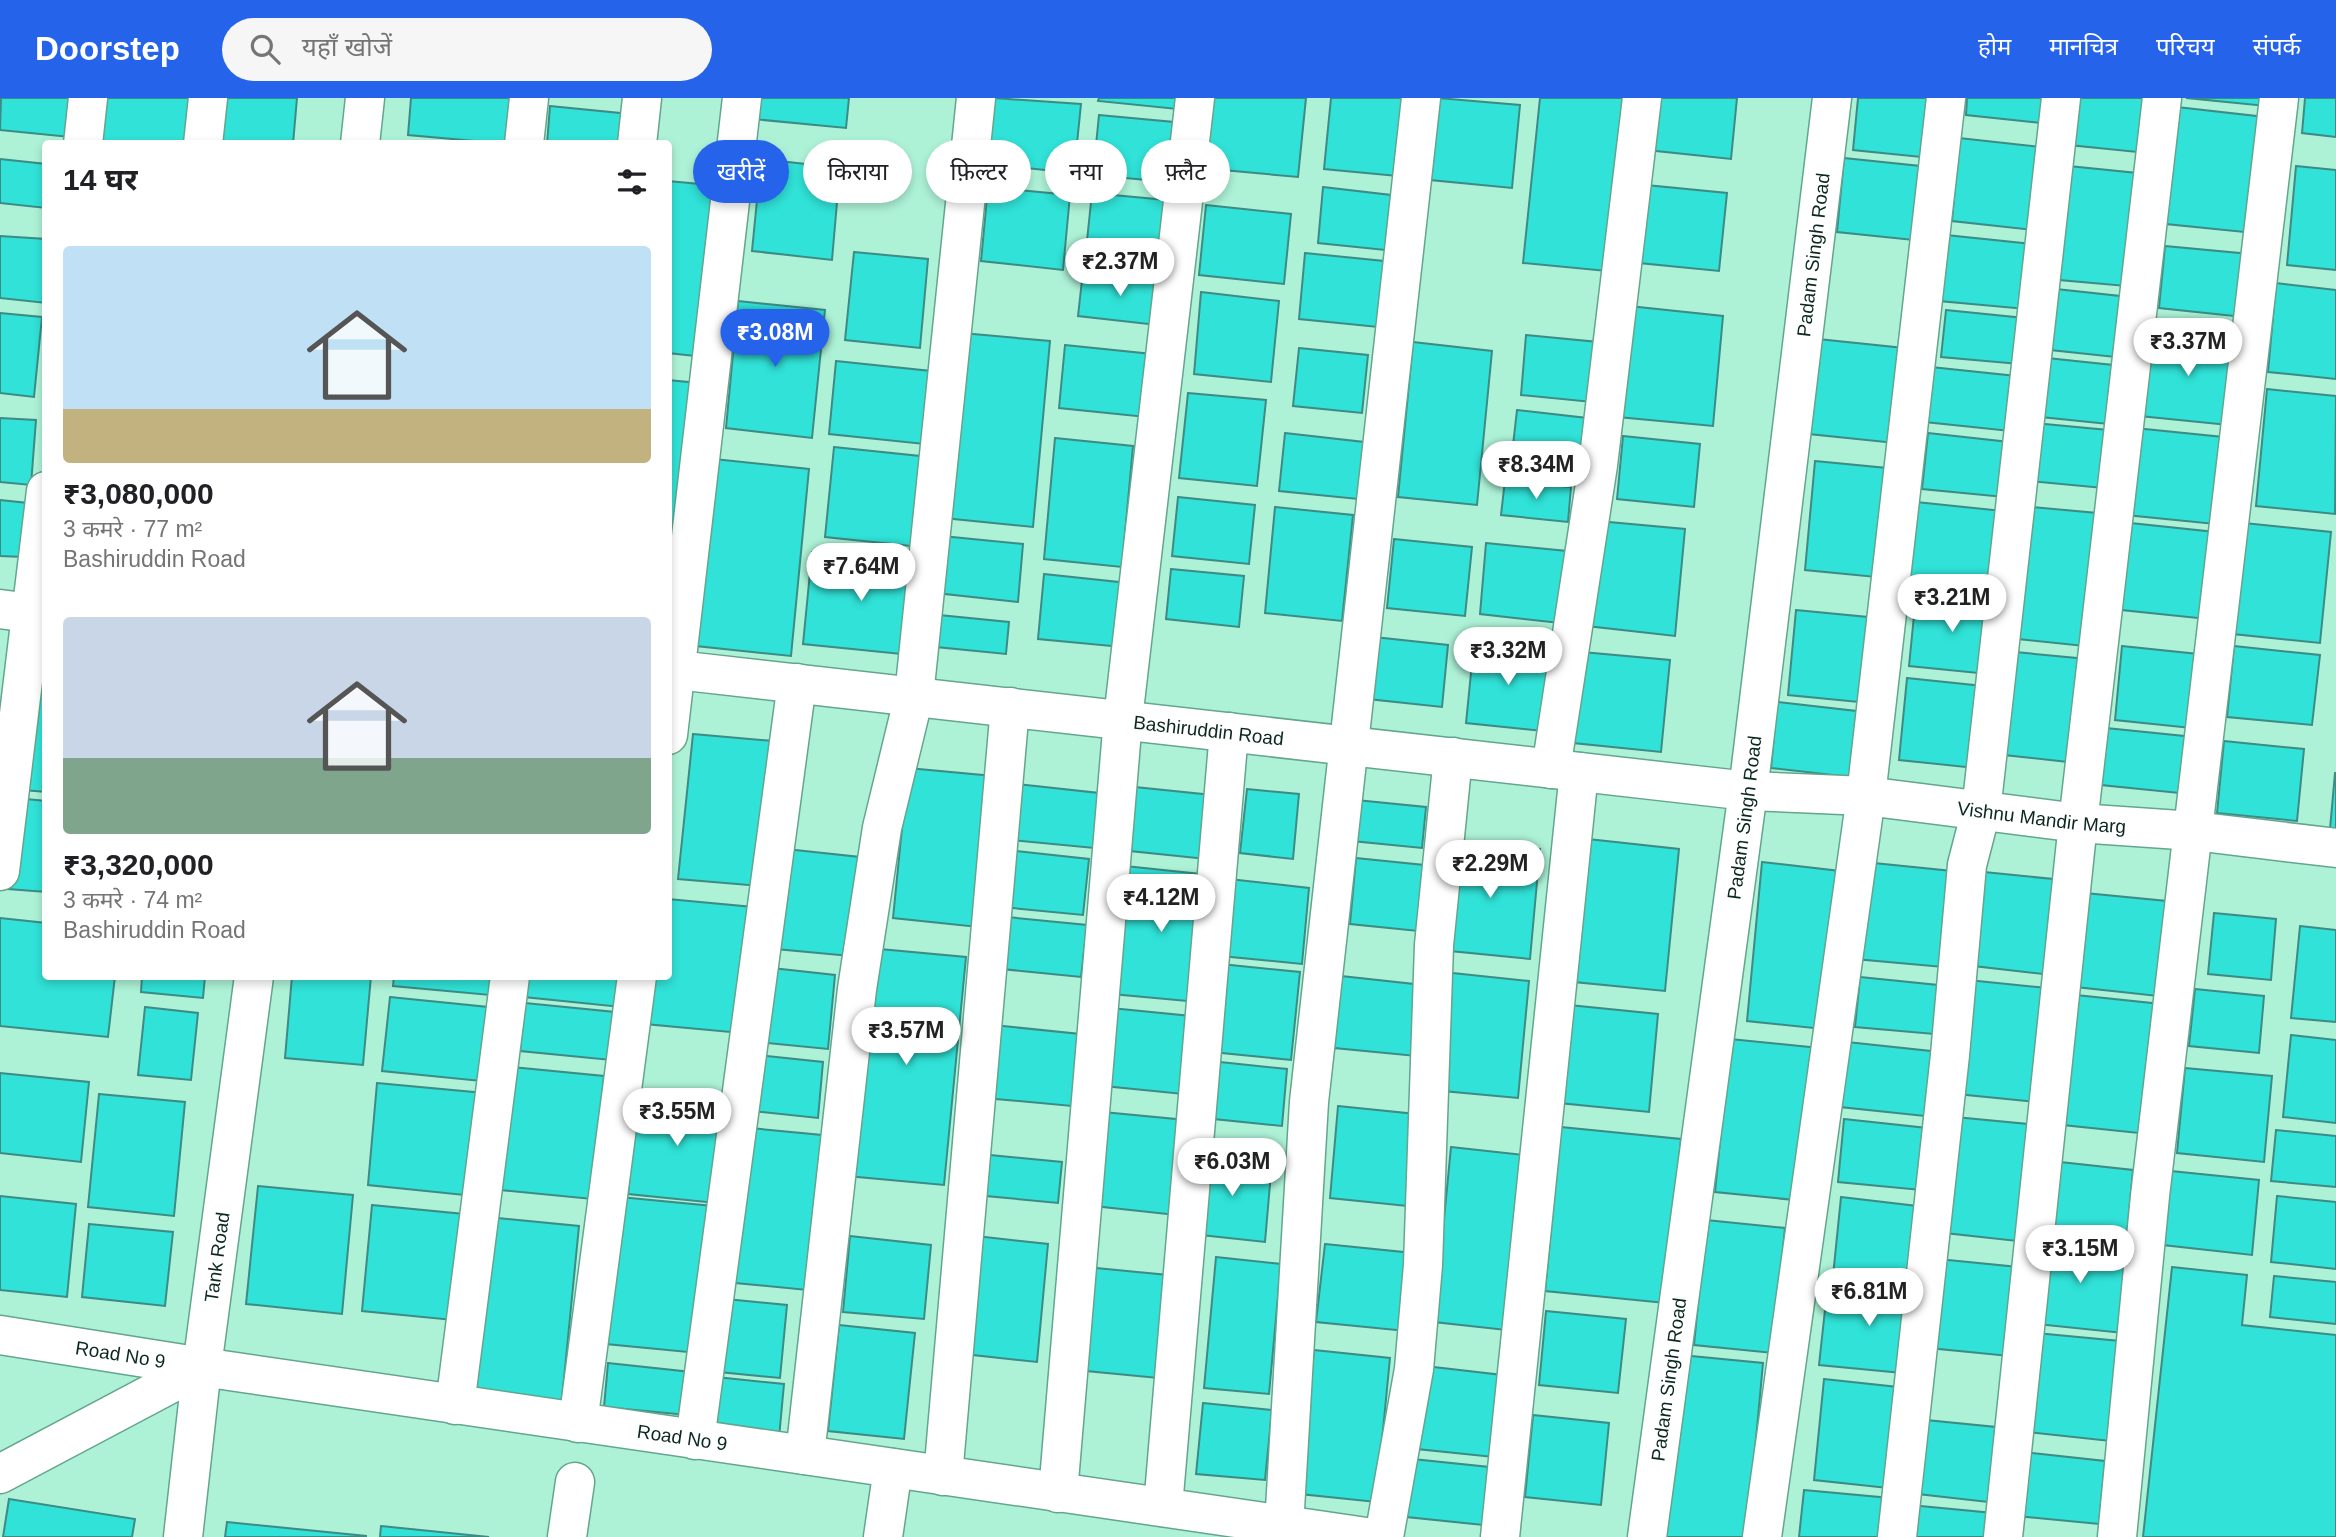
<!DOCTYPE html>
<html lang="hi">
<meta charset="utf-8">
<style>
:root{--surface:#fff;--page:#f6f6f6;--text:#202124;--muted:#757577;--accent:#2563eb}
body{margin:0;font-family:Helvetica,"Noto Sans Devanagari",sans-serif;background:var(--page);color:var(--text);height:100vh;display:flex;flex-direction:column;font-size:26px;white-space:nowrap}
*{box-sizing:border-box;margin:0}
p{font-size:23px;color:var(--muted)}
.icon{flex:none;width:38px;height:38px;fill:none;stroke:currentColor;stroke-width:2;stroke-linecap:round;stroke-linejoin:round}
.map{position:relative;flex:1;overflow:hidden}
.details{position:absolute;left:42px;top:42px;width:630px;height:840px;display:flex;flex-direction:column;background:var(--surface);border-radius:7px;box-shadow:0 4px 10px #0003}
.details>*{flex:none}
.banner{position:absolute;left:693px;top:42px;width:665px;height:63px;display:flex;gap:14px}
.price{position:absolute;translate:-50% -60px;padding:0 16px;border-radius:24px;background:#fff;color:#222;font-size:23px;line-height:46px;filter:drop-shadow(0 2px 4px #0008)}
.price::after{content:'';position:absolute;left:50%;top:42px;width:21px;height:16px;margin-left:-10px;background:inherit;clip-path:polygon(0 0,100% 0,50% 100%)}
.price.selected{background:var(--accent);color:#fff}
ul{padding:0;list-style:none}
li{display:grid;align-content:center;gap:14px;height:371px;padding:0 21px}
li span{display:grid;place-items:center;height:217px;border-radius:7px;color:#555}
li>.icon{margin-inline-start:auto}
span .icon{width:126px;height:126px;fill:#fffc;stroke-width:1}
li b{font-size:30px}
h2{display:flex;justify-content:space-between;align-items:center;height:84px;padding:0 21px;font-size:30px}
.chip{padding:0 24px;border-radius:32px;background:var(--surface);box-shadow:0 4px 10px #0003;font-size:24px;line-height:63px}
.chip.selected{background:var(--accent);color:#fff}
header{display:flex;align-items:center;gap:42px;box-sizing:border-box;height:98px;padding:0 35px;background:var(--accent);color:#fff}
header strong{font-size:33px}
nav{display:flex;gap:38px;margin-inline-start:auto;font-size:24px}
.search{width:490px;height:63px;background:var(--page);display:flex;align-items:center;gap:18px;box-sizing:border-box;padding:0 24px;border-radius:38px;color:var(--muted);font-size:26px}
.map>svg:first-child{display:block}
.building{fill:#30e2d7;stroke:#3c8b85;stroke-width:2}
.lines{fill:none;stroke-linecap:round;stroke-linejoin:round}
.minor-casing{stroke:#63a68d;stroke-width:41}
.tertiary-casing{stroke:#63a68d;stroke-width:41}
.minor{stroke:#fff;stroke-width:38}
.tertiary{stroke:#fff;stroke-width:38}
.labels{text-anchor:middle;dominant-baseline:central;stroke-width:5;stroke-linejoin:round;paint-order:stroke}
.street-label{font-size:19px;fill:#0c291f;stroke:#fff}
</style>
<header>
<strong>Doorstep</strong>
<div class="search"><svg class="icon" aria-label="search" viewBox="0 0 24 24"><circle cx="10" cy="10" r="6"/><path d="M15 15l6 6"/></svg>यहाँ खोजें</div>
<nav><a>होम</a><a>मानचित्र</a><a>परिचय</a><a>संपर्क</a></nav>
</header>
<div class="map">
<svg width="2336" height="1439" viewBox="0 0 2336 1439">
<rect width="100%" height="100%" fill="#adf2d7"/>
<g class="building">
<polygon points="1,0 84,0 80,40 0,32"/>
<polygon points="104,0 193,0 188,46 99,46"/>
<polygon points="216,0 297,0 293,46 212,46"/>
<polygon points="411,0 513,0 508,46 408,37"/>
<polygon points="755,0 849,0 846,30 753,21"/>
<polygon points="994,0 1081,6 1074,75 987,66"/>
<polygon points="1099,0 1178,0 1177,11 1098,3"/>
<polygon points="1208,0 1306,0 1298,79 1201,70"/>
<polygon points="1331,0 1405,0 1397,78 1324,71"/>
<polygon points="1438,0 1520,7 1512,90 1430,82"/>
<polygon points="1540,0 1634,0 1617,174 1523,165"/>
<polygon points="1652,0 1737,0 1731,61 1647,52"/>
<polygon points="1858,0 1934,0 1931,60 1853,52"/>
<polygon points="1967,0 2052,0 2050,26 1966,17"/>
<polygon points="2073,0 2153,0 2147,55 2069,47"/>
<polygon points="2186,0 2267,0 2266,8"/>
<polygon points="2305,0 2336,0 2336,39 2302,35"/>
<polygon points="550,8 630,16 627,46 547,46"/>
<polygon points="2177,9 2265,19 2254,135 2166,126"/>
<polygon points="1099,17 1174,24 1168,84 1093,77"/>
<polygon points="1959,40 2041,49 2033,132 1952,123"/>
<polygon points="1844,60 1930,69 1923,143 1837,134"/>
<polygon points="0,61 46,66 46,110 0,105"/>
<polygon points="761,61 840,70 832,162 752,153"/>
<polygon points="2059,67 2137,75 2126,188 2048,181"/>
<polygon points="2296,68 2336,72 2336,172 2287,167"/>
<polygon points="668,83 721,88 704,259 668,255"/>
<polygon points="1636,86 1727,95 1719,173 1629,164"/>
<polygon points="988,89 1070,97 1063,172 981,163"/>
<polygon points="1323,89 1391,97 1385,152 1318,145"/>
<polygon points="1092,95 1166,102 1160,160 1086,152"/>
<polygon points="1206,107 1291,116 1284,186 1199,177"/>
<polygon points="1946,137 2032,146 2026,211 1939,203"/>
<polygon points="0,138 46,141 46,205 0,200"/>
<polygon points="2165,148 2250,156 2243,219 2159,210"/>
<polygon points="854,154 928,161 920,250 845,242"/>
<polygon points="1305,155 1384,163 1378,229 1299,221"/>
<polygon points="1083,173 1162,180 1157,227 1078,218"/>
<polygon points="2276,185 2336,192 2336,281 2268,274"/>
<polygon points="2047,190 2120,198 2115,259 2041,251"/>
<polygon points="1201,194 1279,203 1271,284 1194,276"/>
<polygon points="738,203 825,212 812,340 726,330"/>
<polygon points="1629,208 1723,218 1713,328 1618,319"/>
<polygon points="1946,212 2024,220 2019,266 1941,259"/>
<polygon points="0,215 42,219 34,299 0,295"/>
<polygon points="2148,232 2235,241 2228,327 2140,318"/>
<polygon points="962,235 1050,243 1033,429 944,420"/>
<polygon points="1526,237 1598,244 1592,304 1521,297"/>
<polygon points="1818,241 1904,250 1895,345 1809,336"/>
<polygon points="1413,244 1492,253 1477,407 1398,399"/>
<polygon points="1065,247 1152,256 1146,319 1059,310"/>
<polygon points="1299,250 1368,257 1362,315 1293,308"/>
<polygon points="2047,260 2113,267 2108,326 2041,319"/>
<polygon points="836,263 931,273 924,346 829,336"/>
<polygon points="1931,269 2016,278 2010,333 1925,324"/>
<polygon points="668,282 698,285 683,435 668,434"/>
<polygon points="2267,291 2336,298 2335,416 2256,408"/>
<polygon points="1188,295 1266,302 1257,388 1179,380"/>
<polygon points="1517,312 1587,320 1583,363 1512,356"/>
<polygon points="0,320 36,322 31,387 0,384"/>
<polygon points="2034,325 2108,332 2103,390 2029,383"/>
<polygon points="2135,330 2223,339 2215,426 2126,417"/>
<polygon points="1285,335 1364,344 1358,401 1279,393"/>
<polygon points="1928,335 2009,344 2004,399 1922,391"/>
<polygon points="1623,338 1700,346 1694,409 1617,401"/>
<polygon points="1055,340 1133,348 1122,469 1044,461"/>
<polygon points="834,349 920,358 911,448 825,439"/>
<polygon points="714,361 809,371 791,558 696,548"/>
<polygon points="1815,363 1887,370 1876,479 1805,472"/>
<polygon points="1505,382 1571,389 1568,424 1501,417"/>
<polygon points="1178,399 1255,407 1249,466 1172,458"/>
<polygon points="0,402 28,405 23,459 0,458"/>
<polygon points="1916,404 2003,413 1996,494 1909,485"/>
<polygon points="2022,408 2097,415 2084,548 2009,540"/>
<polygon points="1275,409 1353,417 1342,523 1265,515"/>
<polygon points="1598,423 1685,431 1675,538 1587,528"/>
<polygon points="2121,424 2215,434 2207,521 2112,511"/>
<polygon points="2244,425 2331,434 2320,545 2233,536"/>
<polygon points="942,438 1023,446 1018,504 936,495"/>
<polygon points="1394,441 1472,449 1465,518 1387,510"/>
<polygon points="1486,445 1567,453 1559,525 1480,516"/>
<polygon points="812,454 920,465 911,557 803,546"/>
<polygon points="1171,471 1244,478 1239,529 1166,521"/>
<polygon points="1044,476 1128,485 1122,549 1038,541"/>
<polygon points="1916,497 1995,504 1988,576 1909,568"/>
<polygon points="1796,512 1878,520 1869,605 1788,597"/>
<polygon points="929,516 1009,524 1006,556 926,548"/>
<polygon points="1374,539 1448,547 1442,609 1368,601"/>
<polygon points="1474,545 1549,553 1542,633 1466,625"/>
<polygon points="2122,548 2198,556 2191,630 2115,622"/>
<polygon points="2234,548 2320,557 2312,627 2227,619"/>
<polygon points="2005,553 2087,561 2077,665 1995,656"/>
<polygon points="1582,554 1670,562 1661,654 1573,645"/>
<polygon points="34,576 46,577 46,694 23,692"/>
<polygon points="1907,580 1983,588 1975,670 1899,662"/>
<polygon points="1777,604 1865,614 1859,680 1771,670"/>
<polygon points="2106,630 2194,639 2189,696 2101,687"/>
<polygon points="693,636 774,643 760,788 678,781"/>
<polygon points="2224,643 2304,651 2297,723 2217,715"/>
<polygon points="908,670 993,678 978,829 893,820"/>
<polygon points="2335,675 2336,675 2336,732 2330,731"/>
<polygon points="1017,686 1099,695 1094,750 1012,742"/>
<polygon points="1135,689 1212,697 1206,761 1130,753"/>
<polygon points="1247,691 1299,696 1293,761 1240,755"/>
<polygon points="16,700 46,703 46,794 8,791"/>
<polygon points="1356,702 1426,709 1422,750 1352,743"/>
<polygon points="1588,741 1679,751 1665,893 1574,884"/>
<polygon points="1450,742 1540,751 1530,861 1440,852"/>
<polygon points="786,751 860,759 850,858 776,851"/>
<polygon points="1008,752 1089,761 1083,817 1002,809"/>
<polygon points="1356,760 1424,767 1418,833 1350,826"/>
<polygon points="1762,764 1840,773 1823,931 1747,923"/>
<polygon points="1864,764 1952,773 1943,869 1855,861"/>
<polygon points="1125,768 1210,777 1198,904 1112,896"/>
<polygon points="1974,773 2053,781 2043,876 1965,867"/>
<polygon points="1229,781 1309,790 1302,866 1221,858"/>
<polygon points="2085,795 2177,804 2167,899 2076,889"/>
<polygon points="668,801 753,809 741,935 645,926 650,878 668,878"/>
<polygon points="2214,815 2276,821 2271,882 2208,876"/>
<polygon points="997,818 1087,827 1081,879 992,870"/>
<polygon points="0,820 46,825 46,878 115,878 108,939 0,928"/>
<polygon points="2300,828 2336,832 2336,924 2291,920"/>
<polygon points="869,850 966,859 944,1087 847,1078"/>
<polygon points="1221,866 1300,874 1291,962 1212,954"/>
<polygon points="763,869 835,877 828,951 756,944"/>
<polygon points="1443,874 1529,883 1518,1000 1432,992"/>
<polygon points="1332,877 1423,887 1416,958 1324,949"/>
<polygon points="142,878 205,878 203,900 141,894"/>
<polygon points="292,878 371,878 363,967 285,960"/>
<polygon points="394,878 491,878 490,897 393,888"/>
<polygon points="526,878 625,878 621,909 524,899"/>
<polygon points="1860,879 1938,887 1934,936 1855,929"/>
<polygon points="1968,882 2047,890 2036,1004 1957,996"/>
<polygon points="2195,891 2264,898 2259,955 2189,948"/>
<polygon points="2076,897 2161,906 2148,1036 2063,1027"/>
<polygon points="390,899 498,910 491,984 382,973"/>
<polygon points="525,905 615,914 611,962 520,953"/>
<polygon points="1569,907 1658,916 1649,1014 1559,1005"/>
<polygon points="145,909 198,915 191,982 138,977"/>
<polygon points="1111,910 1191,918 1183,996 1104,988"/>
<polygon points="993,927 1080,936 1072,1008 985,1000"/>
<polygon points="2291,937 2336,942 2336,1025 2283,1019"/>
<polygon points="1730,941 1819,950 1804,1103 1715,1094"/>
<polygon points="1847,944 1940,954 1934,1019 1840,1009"/>
<polygon points="758,957 823,964 818,1020 752,1013"/>
<polygon points="1220,964 1287,971 1282,1028 1214,1021"/>
<polygon points="512,969 604,978 592,1101 500,1092"/>
<polygon points="2185,970 2272,978 2264,1064 2177,1055"/>
<polygon points="0,975 89,984 81,1064 0,1055"/>
<polygon points="377,985 484,995 474,1098 368,1087"/>
<polygon points="638,994 726,1003 716,1105 628,1096"/>
<polygon points="99,996 185,1004 174,1118 88,1109"/>
<polygon points="1338,1008 1416,1016 1407,1108 1330,1100"/>
<polygon points="1103,1014 1186,1022 1176,1117 1094,1108"/>
<polygon points="1955,1019 2028,1026 2017,1143 1945,1135"/>
<polygon points="1844,1021 1927,1030 1921,1092 1838,1084"/>
<polygon points="740,1029 822,1037 807,1192 725,1184"/>
<polygon points="1561,1029 1681,1041 1665,1205 1545,1193"/>
<polygon points="2276,1032 2336,1038 2336,1089 2271,1083"/>
<polygon points="1451,1049 1532,1058 1515,1233 1434,1224"/>
<polygon points="1199,1055 1272,1063 1265,1144 1192,1136"/>
<polygon points="990,1057 1062,1064 1058,1105 986,1098"/>
<polygon points="2051,1063 2133,1072 2127,1138 2044,1130"/>
<polygon points="2161,1072 2259,1082 2252,1157 2154,1146"/>
<polygon points="258,1088 353,1097 342,1216 246,1206"/>
<polygon points="0,1098 76,1106 67,1199 0,1192"/>
<polygon points="2277,1098 2336,1104 2336,1171 2271,1164"/>
<polygon points="620,1099 713,1108 698,1255 606,1246"/>
<polygon points="1841,1099 1917,1108 1909,1185 1833,1178"/>
<polygon points="372,1107 464,1116 453,1222 362,1213"/>
<polygon points="488,1119 579,1128 561,1311 470,1301"/>
<polygon points="1706,1122 1785,1130 1773,1255 1694,1247"/>
<polygon points="89,1126 173,1134 165,1208 82,1199"/>
<polygon points="850,1138 931,1147 924,1221 843,1214"/>
<polygon points="976,1138 1048,1146 1037,1264 964,1256"/>
<polygon points="2037,1138 2131,1148 2123,1235 2028,1225"/>
<polygon points="1325,1146 1413,1155 1406,1233 1316,1224"/>
<polygon points="1216,1159 1281,1166 1269,1296 1204,1290"/>
<polygon points="1938,1161 2018,1169 2009,1258 1929,1250"/>
<polygon points="1086,1169 1168,1177 1158,1280 1076,1272"/>
<polygon points="2172,1169 2247,1177 2242,1227 2336,1237 2336,1439 2143,1439"/>
<polygon points="2274,1178 2336,1184 2336,1226 2270,1219"/>
<polygon points="1828,1184 1919,1193 1912,1276 1819,1267"/>
<polygon points="716,1200 787,1207 780,1280 709,1273"/>
<polygon points="1546,1213 1626,1221 1618,1295 1539,1287"/>
<polygon points="839,1227 915,1235 904,1341 828,1333"/>
<polygon points="2036,1235 2120,1243 2110,1343 2027,1334"/>
<polygon points="1314,1252 1390,1260 1376,1404 1300,1396"/>
<polygon points="1681,1257 1763,1265 1747,1439 1663,1439"/>
<polygon points="608,1265 691,1274 687,1317 604,1309"/>
<polygon points="1425,1268 1511,1278 1503,1360 1417,1351"/>
<polygon points="716,1279 784,1286 779,1340 711,1333"/>
<polygon points="1824,1281 1907,1290 1897,1391 1814,1382"/>
<polygon points="1203,1305 1272,1312 1265,1382 1196,1376"/>
<polygon points="1533,1317 1609,1325 1601,1407 1525,1399"/>
<polygon points="1916,1321 1996,1329 1988,1404 1909,1395"/>
<polygon points="2023,1354 2105,1363 2099,1426 2017,1418"/>
<polygon points="1403,1360 1499,1370 1493,1428 1397,1418"/>
<polygon points="1804,1392 1890,1400 1886,1439 1799,1439"/>
<polygon points="9,1401 135,1421 132,1439 3,1439"/>
<polygon points="1910,1407 1993,1415 1991,1439 1907,1439"/>
<polygon points="227,1424 366,1438 366,1439 225,1439"/>
<polygon points="381,1428 489,1439 380,1439"/>
</g>
<g class="lines">
<g class="minor-casing">
<g id="minor">
<polyline points="83,46 88,0"/>
<polyline points="203,46 208,0"/>
<polyline points="524,46 529,0"/>
<polyline points="637,46 642,0"/>
<path id="s1" d="M668,571l1080,122 118,5 212,27 116,8 142,17"/>
<polyline points="668,637 742,0"/>
<polyline points="1551,671 1598,367 1642,0"/>
<polyline points="0,773 46,393"/>
<polyline points="455,1307 510,878"/>
<polyline points="578,1325 637,878"/>
<polyline points="695,1342 797,585"/>
<polyline points="805,1357 857,891 882,730 914,598 976,0"/>
<path id="s2" d="M0,1376l202,-107 1164,170"/>
<polyline points="943,1378 1010,609"/>
<polyline points="1058,1395 1123,621 1195,0"/>
<polyline points="1163,1409 1229,634"/>
<polyline points="1284,1428 1309,1004 1421,0"/>
<polyline points="567,1439 575,1384"/>
<polyline points="883,1439 893,1370"/>
<polyline points="1384,1439 1414,1271 1423,1167 1434,847 1453,659"/>
<polyline points="1500,1439 1579,674"/>
<polyline points="1762,1439 1866,698 1946,0"/>
<polyline points="1897,1439 1950,957 1967,767 1981,713 2061,0"/>
<polyline points="2003,1439 2078,725 2162,0"/>
<polyline points="2117,1439 2150,1098 2279,0"/>
</g>
</g>
<g class="tertiary-casing">
<g id="tertiary">
<polyline points="360,46 365,0"/>
<polyline points="0,511 46,517"/>
<path id="s3" d="M0,1237l202,32"/>
<path id="s4" d="M183,1439l19,-170 52,-391"/>
<path id="s5" d="M1647,1439l101,-746 84,-693"/>
</g>
</g>
<use href="#minor" class="minor"/>
<use href="#tertiary" class="tertiary"/>
</g>
<g class="labels">
<g class="street-label">
<text stroke="none"><textPath href="#s5" startOffset="1293">Padam Singh Road</textPath></text>
<text stroke="none"><textPath href="#s1" startOffset="544">Bashiruddin Road</textPath></text>
<text stroke="none"><textPath href="#s1" startOffset="1382">Vishnu Mandir Marg</textPath></text>
<text stroke="none"><textPath href="#s5" startOffset="726">Padam Singh Road</textPath></text>
<text stroke="none"><textPath href="#s4" startOffset="282">Tank Road</textPath></text>
<text stroke="none"><textPath href="#s3" startOffset="122">Road No 9</textPath></text>
<text stroke="none"><textPath href="#s5" startOffset="159">Padam Singh Road</textPath></text>
<text stroke="none"><textPath href="#s2" startOffset="714">Road No 9</textPath></text>
</g>
</g>
</svg>
<b class="price" style="left:1120px;top:200px">₹2.37M</b>
<b class="price selected" style="left:775px;top:271px">₹3.08M</b>
<b class="price" style="left:2188px;top:280px">₹3.37M</b>
<b class="price" style="left:1536px;top:403px">₹8.34M</b>
<b class="price" style="left:861px;top:505px">₹7.64M</b>
<b class="price" style="left:1952px;top:536px">₹3.21M</b>
<b class="price" style="left:1508px;top:589px">₹3.32M</b>
<b class="price" style="left:1490px;top:802px">₹2.29M</b>
<b class="price" style="left:1161px;top:836px">₹4.12M</b>
<b class="price" style="left:906px;top:969px">₹3.57M</b>
<b class="price" style="left:677px;top:1050px">₹3.55M</b>
<b class="price" style="left:1232px;top:1100px">₹6.03M</b>
<b class="price" style="left:2080px;top:1187px">₹3.15M</b>
<b class="price" style="left:1869px;top:1230px">₹6.81M</b>
<div class="banner">
<a class="chip selected">खरीदें</a>
<a class="chip">किराया</a>
<a class="chip">फ़िल्टर</a>
<a class="chip">नया</a>
<a class="chip">फ़्लैट</a>
</div>
<section class="details">
<h2>14 घर<svg class="icon" aria-label="filters" viewBox="0 0 24 24"><path d="M4 7h16M4 17h16"/><circle cx="9" cy="7" r="2"/><circle cx="15" cy="17" r="2"/></svg></h2>
<ul>
<li><span style="background:linear-gradient(#bfe0f5 75%,#c2b280 0)"><svg class="icon" aria-label="home" viewBox="0 0 24 24"><path d="M3 11l9-7 9 7M6 9v11h12V9"/></svg></span><div><b>₹3,080,000</b><p>3 कमरे · 77 m²</p><p>Bashiruddin Road</p></div></li>
<li><span style="background:linear-gradient(#c9d6e8 65%,#7fa58c 0)"><svg class="icon" aria-label="home" viewBox="0 0 24 24"><path d="M3 11l9-7 9 7M6 9v11h12V9"/></svg></span><div><b>₹3,320,000</b><p>3 कमरे · 74 m²</p><p>Bashiruddin Road</p></div></li>
</ul>
</section>
</div>
